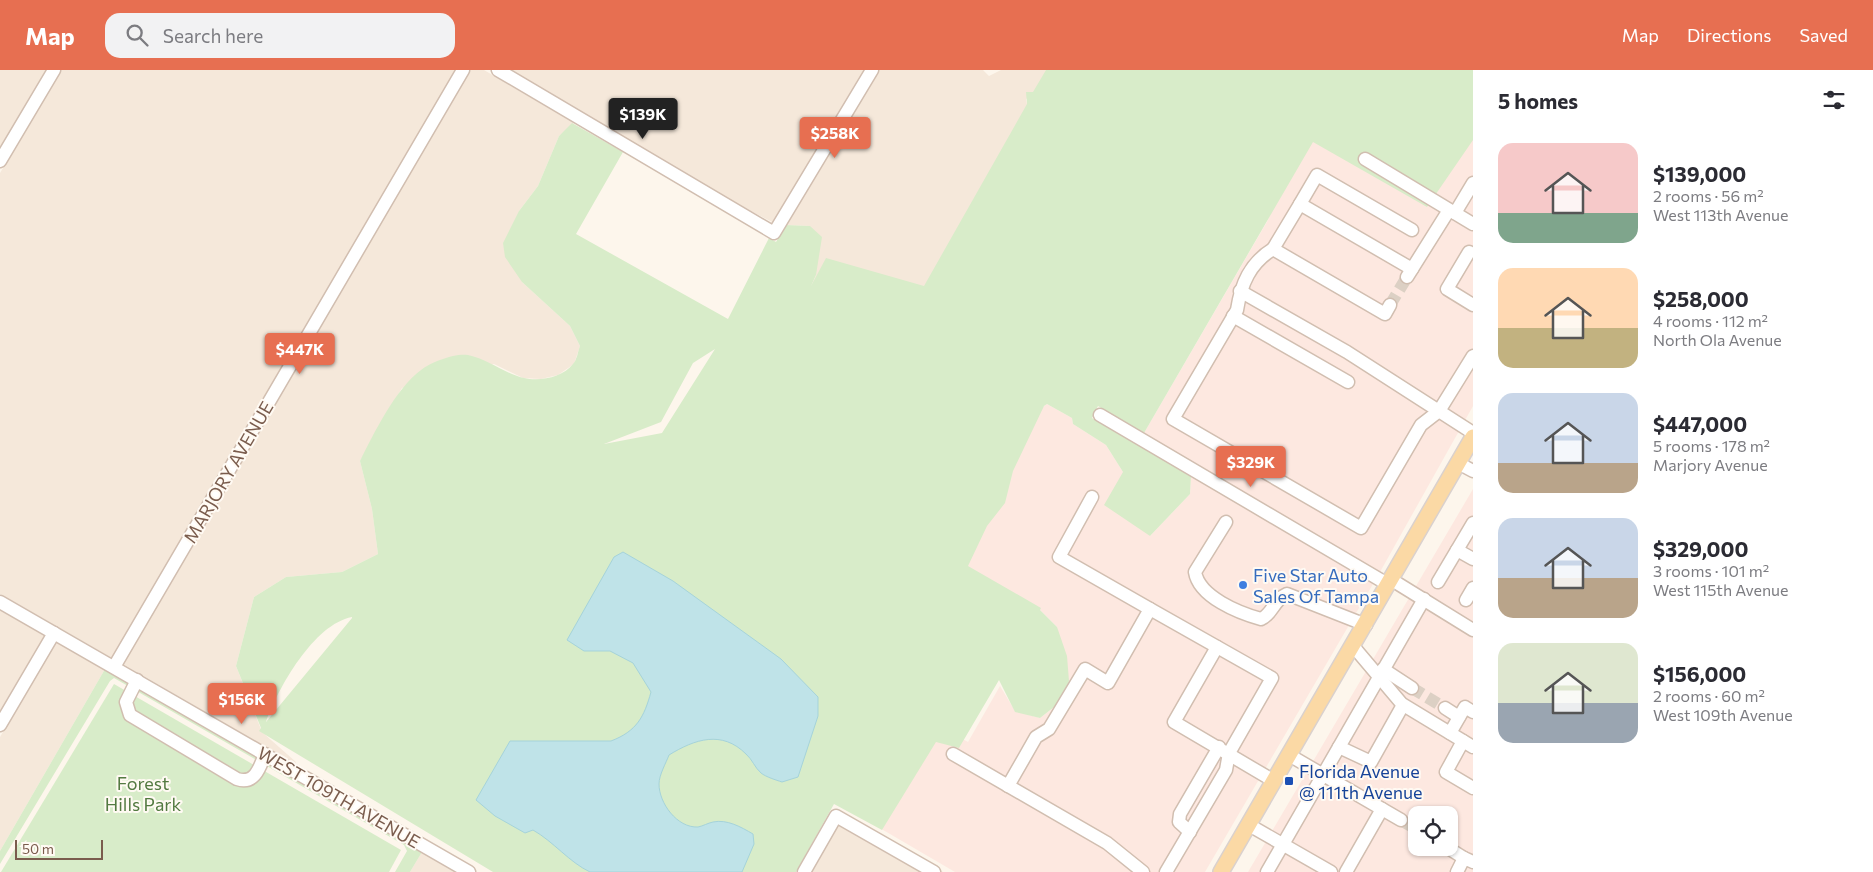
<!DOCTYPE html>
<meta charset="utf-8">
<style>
:root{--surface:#fff;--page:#f2f2f3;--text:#2b2b33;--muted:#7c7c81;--accent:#e76f51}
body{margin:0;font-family:Commissioner,sans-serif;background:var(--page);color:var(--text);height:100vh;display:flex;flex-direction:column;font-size:19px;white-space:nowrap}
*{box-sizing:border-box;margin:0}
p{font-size:16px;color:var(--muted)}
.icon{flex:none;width:28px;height:28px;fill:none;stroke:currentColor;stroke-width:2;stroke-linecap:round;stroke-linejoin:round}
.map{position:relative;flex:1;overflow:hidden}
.side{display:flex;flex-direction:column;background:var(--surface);width:400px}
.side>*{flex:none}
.controls{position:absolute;left:1408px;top:736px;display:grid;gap:10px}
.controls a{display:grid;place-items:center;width:50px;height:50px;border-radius:10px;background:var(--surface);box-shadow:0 1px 4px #0004;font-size:25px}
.scale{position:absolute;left:15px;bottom:12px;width:88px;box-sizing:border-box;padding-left:5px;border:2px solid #7a5c4d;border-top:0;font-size:14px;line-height:18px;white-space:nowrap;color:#7a5c4d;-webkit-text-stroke:4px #fffaf3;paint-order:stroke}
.price{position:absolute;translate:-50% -42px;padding:0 11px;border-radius:5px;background:var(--accent);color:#fff;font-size:16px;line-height:32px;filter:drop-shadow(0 1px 2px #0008)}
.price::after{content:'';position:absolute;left:50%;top:30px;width:15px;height:11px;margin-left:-8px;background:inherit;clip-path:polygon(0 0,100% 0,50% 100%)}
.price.active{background:#222;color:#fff}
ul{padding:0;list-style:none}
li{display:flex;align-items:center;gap:15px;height:125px;padding:0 25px}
li span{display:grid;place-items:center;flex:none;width:140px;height:100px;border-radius:15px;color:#555}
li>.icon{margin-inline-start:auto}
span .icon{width:60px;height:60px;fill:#fffc;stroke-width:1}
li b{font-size:21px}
h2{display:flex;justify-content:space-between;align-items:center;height:60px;padding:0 25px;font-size:21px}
header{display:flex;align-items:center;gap:30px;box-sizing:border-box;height:70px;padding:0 25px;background:var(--accent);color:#fff}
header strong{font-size:24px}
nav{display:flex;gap:28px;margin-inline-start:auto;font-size:18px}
.search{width:350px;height:45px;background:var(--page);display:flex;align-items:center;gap:12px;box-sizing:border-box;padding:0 18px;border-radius:15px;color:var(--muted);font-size:19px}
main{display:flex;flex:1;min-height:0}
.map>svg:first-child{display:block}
.residential{fill:#f5e8da}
.commercial{fill:#fde8e0;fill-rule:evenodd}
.green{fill:#d8ecc9;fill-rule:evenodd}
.water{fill:#bfe3e8;stroke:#a5d3da}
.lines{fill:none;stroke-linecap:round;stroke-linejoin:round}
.minor-tunnel{stroke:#dcd0c4;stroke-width:12;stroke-dasharray:12 6;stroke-linecap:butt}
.minor-casing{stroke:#d1beb0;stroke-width:15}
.major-casing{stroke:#dad1cd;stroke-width:18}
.minor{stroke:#fff;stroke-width:12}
.major{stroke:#fbd9a5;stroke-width:15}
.shop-dot{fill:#3f7fe0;stroke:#fffaf3;stroke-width:2}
.transit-dot{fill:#1a4fb4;stroke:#fffaf3;stroke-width:2}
.labels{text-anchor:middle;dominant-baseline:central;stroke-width:4;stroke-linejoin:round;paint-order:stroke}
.street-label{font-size:18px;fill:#7a5c4d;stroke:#fffaf3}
.shop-label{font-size:18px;fill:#366cbe;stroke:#fffaf3;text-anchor:start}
.transit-label{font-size:18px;fill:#164399;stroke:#fffaf3;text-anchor:start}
.park-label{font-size:18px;fill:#537a41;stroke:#fffaf3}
</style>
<header>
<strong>Map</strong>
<div class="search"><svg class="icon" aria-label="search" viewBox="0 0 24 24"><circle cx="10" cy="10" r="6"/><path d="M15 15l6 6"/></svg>Search here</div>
<nav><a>Map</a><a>Directions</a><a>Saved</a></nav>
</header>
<main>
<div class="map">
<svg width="1473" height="802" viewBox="0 0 1473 802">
<rect width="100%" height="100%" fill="#fdf6ec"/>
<g class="residential">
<polygon points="0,0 47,0 0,79"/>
<polygon points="61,0 456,0 112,588 0,524 0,103"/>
<polygon points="470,0 484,0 574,53 559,66 538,116 519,141 522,212 570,256 580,276 574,294 558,305 541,309 523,308 494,294 402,318 360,391 372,439 378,484 342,502 286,507 254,527 236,596 262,662 296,692 295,694 123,594"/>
<polygon points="511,0 865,0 774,153 743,137"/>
<polygon points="879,0 983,0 989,6 1001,0 1070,0 1026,29 1029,46 922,221 811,216 816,205 810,156 786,155"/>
<polygon points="0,540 46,566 0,644"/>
<polygon points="56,572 105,599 0,781 0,667"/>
<polygon points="834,739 943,802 798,802"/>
<polygon points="422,782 456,802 410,802"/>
</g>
<g class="commercial">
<polygon points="1473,0 1473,336 1380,502 1144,363 1268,150 1283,94 1314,69"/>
<polygon points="1047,334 1072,348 1073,354 1106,375 1123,402 1150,466 1190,424 1191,406 1373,514 1205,802 955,802 878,757 936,654 968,672 1000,616 1015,641 1040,648 1063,630 1057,557 1040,540 1016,527 946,513 1023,352"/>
<path d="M1473,419v383h-225zM1416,745h33v33h-33z"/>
</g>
<g class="green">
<path d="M1046,0h427v70l-46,67 -114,-65 -169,291 -46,-27 -6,12 99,58 -1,18 -40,42 -46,-31 19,-33 -17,-27 -33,-21 -1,-6 -25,-14 -3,2 -31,65 -8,32 -18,23 -19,40 73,42 -1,2 17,17 10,29 2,25 -6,19 -23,18 -25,-6 -16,-32 -40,68 -23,-6 -54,88 -48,-26 -38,68h-303l-234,-141 2,-3 -25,-62 18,-69 32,-20 56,-5 36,-18 -6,-45 -12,-48c14,-28 36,-73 61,-91 10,-8 34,-17 47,-15 20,4 37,19 56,23 16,4 39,-1 49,-14 4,-4 5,-13 7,-18l-10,-20 -48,-44 -17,-25 -2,-14 16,-32 19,-25 21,-50 13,-13 51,29 -47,82 152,85 41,-81 7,4 10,-17 24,1 12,11 -6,38 -5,11 15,-28 98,28 103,-182 -1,-12h7zM715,279l-53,84 -58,11 57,-22 32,-59zM352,547v1l-86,104c12,-34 48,-98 86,-105z"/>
<polygon points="105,599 422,782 410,802 395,802 407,781 404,775 114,608 110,611 0,794 0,781"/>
<polygon points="114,614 401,780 389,802 1,802"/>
</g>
<path class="water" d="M623,482l50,29 108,78 37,38v19l-20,61 -16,5c-6,-2 -16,-5 -21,-9 -6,-5 -9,-14 -15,-19 -24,-24 -51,-15 -77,1 -3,8 -10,20 -10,29 0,19 18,44 39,43 5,-1 10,-4 15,-5 14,-3 28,5 40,12l1,10 -12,28h-152c-21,-10 -36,-30 -57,-42l-8,3 -30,-17 -19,-16 34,-59h101c26,-10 33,-24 40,-49l-18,-29 -23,-12h-26l-17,-11 47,-83z"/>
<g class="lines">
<g class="minor-tunnel">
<polyline points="1390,235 1407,207"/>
<polyline points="1412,618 1445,638"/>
<polyline points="1401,750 1416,759"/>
</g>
<g class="minor-casing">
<g id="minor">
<polyline points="498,0 774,163 872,0"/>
<polyline points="1365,89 1473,154"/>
<polyline points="0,91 54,0"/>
<polyline points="1300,134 1317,105 1412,160"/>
<polyline points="1455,143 1473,113"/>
<path d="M1273,179c-23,14 -32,35 -36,61l-64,109 188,109 60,-103 18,-14 34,-55"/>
<polyline points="1469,182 1447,219 1473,235"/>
<polyline points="1407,207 1449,140"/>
<polyline points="1240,221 1347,282 1473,363"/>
<polyline points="1390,235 1385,244 1273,179 1300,134 1412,199"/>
<polyline points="1233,246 1348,312"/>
<polyline points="1100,345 1389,515"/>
<polyline points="1458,393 1473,401"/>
<path d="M1226,452l-31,50c4,25 44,41 66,47 12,-5 12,-19 26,-25l79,31"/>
<polyline points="1473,453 1457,480 1473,489"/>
<polyline points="1392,510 1473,560"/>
<polyline points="1438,512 1457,480"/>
<polyline points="1466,530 1473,518"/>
<polyline points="0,532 469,802"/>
<polyline points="1150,539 1272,608 1229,683 1226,700 1166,802"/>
<polyline points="1353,576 1402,634 1473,677"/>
<polyline points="1217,577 1174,652 1274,711"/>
<polyline points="114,597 463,0"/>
<polyline points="1383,599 1412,618"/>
<path d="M137,610l-11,22 4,13 107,64c18,6 23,-12 28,-25"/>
<polyline points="1403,635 1371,692 1339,677 1424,529"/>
<polyline points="1445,638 1459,647"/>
<polyline points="0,655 54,563"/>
<polyline points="1450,663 1465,637 1473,642"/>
<polyline points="1463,671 1446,702 1473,718"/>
<polyline points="953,684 1107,773 1143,802"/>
<polyline points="1289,685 1382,739 1346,802"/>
<polyline points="1008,716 1036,667 1049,659 1085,599 1108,613 1150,539 1059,487 1092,427"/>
<polyline points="1382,739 1401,750"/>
<polyline points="1249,755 1331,802"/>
<polyline points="1190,762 1179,752 1180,744 1219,677"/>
<polyline points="1448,778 1464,788"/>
<polyline points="804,802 836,746 934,802"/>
<polyline points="1267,802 1339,677"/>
<polyline points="1457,802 1464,788 1473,792"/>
</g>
</g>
<g class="major-casing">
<polyline id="major" points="1221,802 1473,367"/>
</g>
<use href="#minor" class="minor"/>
<use href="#major" class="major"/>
</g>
<circle class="shop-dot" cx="1243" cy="515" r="5"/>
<rect class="transit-dot" x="1284" y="706" width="10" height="10" rx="2.5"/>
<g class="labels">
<g class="street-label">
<text transform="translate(228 402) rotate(-60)">MARJORY AVENUE</text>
<text transform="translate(339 727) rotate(30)">WEST 109TH AVENUE</text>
</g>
<g class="shop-label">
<text x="1253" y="505">Five Star Auto<tspan x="1253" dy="21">Sales Of Tampa</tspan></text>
</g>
<g class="transit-label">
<text x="1299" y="701">Florida Avenue<tspan x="1299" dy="21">@ 111th Avenue</tspan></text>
</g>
<g class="park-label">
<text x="143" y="713">Forest<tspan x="143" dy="21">Hills Park</tspan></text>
</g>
</g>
</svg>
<div class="controls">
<a><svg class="icon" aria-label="locate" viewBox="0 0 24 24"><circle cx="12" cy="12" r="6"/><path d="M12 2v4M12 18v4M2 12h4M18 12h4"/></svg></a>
</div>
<div class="scale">50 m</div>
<b class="price active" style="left:643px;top:70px">$139K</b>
<b class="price" style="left:835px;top:89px">$258K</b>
<b class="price" style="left:300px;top:305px">$447K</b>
<b class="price" style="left:1251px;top:418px">$329K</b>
<b class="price" style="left:242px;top:655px">$156K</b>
</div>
<section class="side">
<h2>5 homes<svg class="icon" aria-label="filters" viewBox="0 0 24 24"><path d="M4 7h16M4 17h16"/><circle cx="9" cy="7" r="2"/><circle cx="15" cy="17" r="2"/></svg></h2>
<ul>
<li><span style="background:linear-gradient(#f6c9c9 70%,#7fa58c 0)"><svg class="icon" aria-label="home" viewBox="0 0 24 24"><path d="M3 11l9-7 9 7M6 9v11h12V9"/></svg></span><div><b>$139,000</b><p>2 rooms · 56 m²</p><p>West 113th Avenue</p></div></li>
<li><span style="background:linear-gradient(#ffd9b3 60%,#c2b280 0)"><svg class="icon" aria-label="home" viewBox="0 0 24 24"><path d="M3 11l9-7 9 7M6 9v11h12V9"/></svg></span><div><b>$258,000</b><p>4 rooms · 112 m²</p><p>North Ola Avenue</p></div></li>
<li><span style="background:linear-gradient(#c9d6e8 70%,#b9a48a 0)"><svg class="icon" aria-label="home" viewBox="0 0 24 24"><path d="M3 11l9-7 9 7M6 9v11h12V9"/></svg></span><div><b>$447,000</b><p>5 rooms · 178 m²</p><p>Marjory Avenue</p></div></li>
<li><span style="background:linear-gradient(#c9d6e8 60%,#b9a48a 0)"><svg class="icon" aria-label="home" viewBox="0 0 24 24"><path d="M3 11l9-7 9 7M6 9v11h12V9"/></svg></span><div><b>$329,000</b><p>3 rooms · 101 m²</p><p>West 115th Avenue</p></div></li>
<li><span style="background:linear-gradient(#dfe7d0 60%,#9aa5b1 0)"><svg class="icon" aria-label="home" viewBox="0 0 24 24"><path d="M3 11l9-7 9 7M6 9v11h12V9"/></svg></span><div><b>$156,000</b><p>2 rooms · 60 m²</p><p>West 109th Avenue</p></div></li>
</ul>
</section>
</main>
